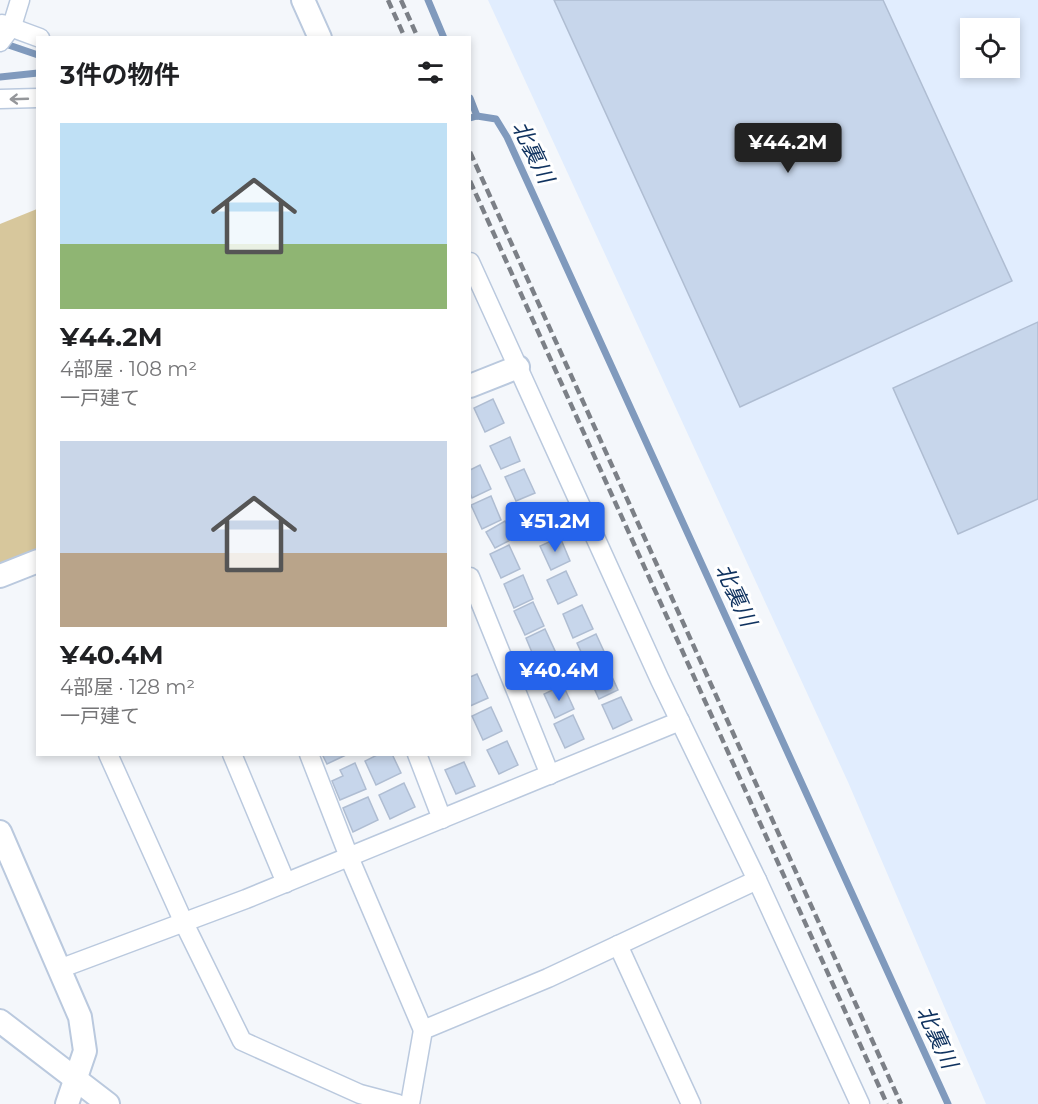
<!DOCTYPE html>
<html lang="ja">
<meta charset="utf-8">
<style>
:root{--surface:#fff;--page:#f6f6f6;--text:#202124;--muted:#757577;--accent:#2563eb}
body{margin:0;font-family:Montserrat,"Noto Sans JP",sans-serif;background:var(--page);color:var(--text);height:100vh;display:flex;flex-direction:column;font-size:22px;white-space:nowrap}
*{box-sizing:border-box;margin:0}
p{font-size:20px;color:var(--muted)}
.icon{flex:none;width:33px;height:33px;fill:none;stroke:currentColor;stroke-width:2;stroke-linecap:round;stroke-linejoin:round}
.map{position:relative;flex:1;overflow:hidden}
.drawer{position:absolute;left:36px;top:36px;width:435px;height:720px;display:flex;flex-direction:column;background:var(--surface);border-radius:0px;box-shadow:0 3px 9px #0003}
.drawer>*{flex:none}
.controls{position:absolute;left:960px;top:18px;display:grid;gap:12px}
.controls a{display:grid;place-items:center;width:60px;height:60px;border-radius:0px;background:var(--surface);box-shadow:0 3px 9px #0003;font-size:30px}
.price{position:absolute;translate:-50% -51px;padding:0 14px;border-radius:6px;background:var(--accent);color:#fff;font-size:20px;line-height:39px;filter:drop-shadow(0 2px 3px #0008)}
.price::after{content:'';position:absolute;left:50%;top:36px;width:18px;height:14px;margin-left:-9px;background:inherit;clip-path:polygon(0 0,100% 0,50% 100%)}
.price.active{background:#222;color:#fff}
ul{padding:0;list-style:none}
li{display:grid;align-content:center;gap:12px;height:318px;padding:0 24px}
li span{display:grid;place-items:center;height:186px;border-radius:0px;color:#555}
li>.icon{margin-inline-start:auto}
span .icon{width:108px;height:108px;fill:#fffc;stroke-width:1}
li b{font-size:26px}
h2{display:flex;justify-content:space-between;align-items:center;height:72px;padding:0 24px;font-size:26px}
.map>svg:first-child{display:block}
.built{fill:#e1edfe;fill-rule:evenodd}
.green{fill:#d7c79c}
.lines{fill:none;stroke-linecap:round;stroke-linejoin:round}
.stream{stroke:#809abd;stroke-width:7}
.building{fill:#c7d6eb;stroke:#afbdd2;stroke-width:1.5}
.minor-casing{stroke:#bac9de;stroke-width:21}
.tertiary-casing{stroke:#bac9de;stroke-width:26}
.minor{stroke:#fff;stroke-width:18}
.tertiary{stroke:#fff;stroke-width:22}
.rail{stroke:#7c8087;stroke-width:4.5;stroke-dasharray:9 4.5;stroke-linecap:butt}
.oneway{stroke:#94969a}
.labels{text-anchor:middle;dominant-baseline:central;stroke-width:6;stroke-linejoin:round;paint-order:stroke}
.water-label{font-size:22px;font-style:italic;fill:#0f325f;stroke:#fff}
</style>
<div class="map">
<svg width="1038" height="1104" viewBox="0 0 1038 1104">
<rect width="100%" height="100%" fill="#f4f7fb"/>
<path class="built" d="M488,0h550v1104h-52l-138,-322zM970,28h40v40h-40z"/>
<polygon class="green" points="37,209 37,560 0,576 0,224"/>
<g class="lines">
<g class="stream">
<polyline points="428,0 444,38"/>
<polyline points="0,42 38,55"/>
<polyline points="0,77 38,73"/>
<polyline points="470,98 477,116"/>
<polyline points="470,118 477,116 496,119 507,137 948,1104"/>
</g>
</g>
<g class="building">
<polygon points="554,0 883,0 1012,281 740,407"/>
<polygon points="1038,322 1038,499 958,534 893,388"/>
<polygon points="493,399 504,423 485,432 474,408"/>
<polygon points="510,437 520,461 501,469 490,446"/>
<polygon points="480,465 491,489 472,498 470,493 470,470"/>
<polygon points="524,469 535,493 516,501 505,477"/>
<polygon points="491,496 501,520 482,529 471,505"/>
<polygon points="540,505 551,528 532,537 521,513"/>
<polygon points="505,521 514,538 495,548 486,532"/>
<polygon points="560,537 570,561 551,570 540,546"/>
<polygon points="509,545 520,569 501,578 490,554"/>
<polygon points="566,571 577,595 558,604 547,580"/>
<polygon points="523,575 533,599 514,608 504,584"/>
<polygon points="533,602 544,626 525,635 514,611"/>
<polygon points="582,605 593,629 573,638 563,614"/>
<polygon points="545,629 556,653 536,662 526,638"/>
<polygon points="596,634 607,658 588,667 577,643"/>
<polygon points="557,656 568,680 548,689 538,665"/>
<polygon points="607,666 618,690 599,699 588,675"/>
<polygon points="477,674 488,698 470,706 470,677"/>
<polygon points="563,685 574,709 555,718 544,694"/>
<polygon points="621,697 632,720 613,729 602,705"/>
<polygon points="491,707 502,731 483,740 472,716"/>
<polygon points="573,715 584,739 565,748 554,724"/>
<polygon points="507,741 518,765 499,774 487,750"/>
<polygon points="322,754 348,754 327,764"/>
<polygon points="379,754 392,754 401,773 376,785 365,761"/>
<polygon points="464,762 475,786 456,794 445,770"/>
<polygon points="355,763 366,789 340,800 332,781 343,776 340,770"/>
<polygon points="404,783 415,807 390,819 379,795"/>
<polygon points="368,797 378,820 353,832 343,808"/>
</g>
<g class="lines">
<g class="minor-casing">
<g id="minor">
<polyline points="2,24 40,38"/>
<polyline points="0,42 12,26 20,0"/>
<polyline points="0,99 38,98"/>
<polyline points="470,262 660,680 757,880 860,1104"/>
<polyline points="470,577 550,775"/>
<polyline points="108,754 184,923 242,1041 360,1094 398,1104"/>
<polyline points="232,754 286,883"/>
<polyline points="309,754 349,857 423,1030"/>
<polyline points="417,754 442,819"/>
<polyline points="618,945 691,1104"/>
<polyline points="59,969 246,899 680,721"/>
<polyline points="410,1104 423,1030 548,978 757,880"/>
</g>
</g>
<g class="tertiary-casing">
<g id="tertiary">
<polyline points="303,0 320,38"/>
<polyline points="470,386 518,367"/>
<polyline points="0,576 38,561"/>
<polyline points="0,832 80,1017 85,1051 67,1104"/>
<polyline points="0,1021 108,1104"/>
</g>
</g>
<use href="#minor" class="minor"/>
<use href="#tertiary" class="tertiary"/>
<g class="rail">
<polyline points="388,0 405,38"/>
<polyline points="401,0 418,38"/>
<polyline points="470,152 901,1104"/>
<polyline points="470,181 887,1104"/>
</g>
</g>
<defs><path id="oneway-shaft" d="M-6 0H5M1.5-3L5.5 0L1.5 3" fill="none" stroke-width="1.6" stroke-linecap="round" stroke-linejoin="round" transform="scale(1.5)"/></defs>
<use class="oneway" href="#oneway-shaft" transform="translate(19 99) rotate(178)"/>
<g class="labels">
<g class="water-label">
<text transform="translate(533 152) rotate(64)">北裏川</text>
<text transform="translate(736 595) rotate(65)">北裏川</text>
<text transform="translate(937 1037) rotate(65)">北裏川</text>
</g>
</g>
</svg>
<div class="controls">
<a><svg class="icon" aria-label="locate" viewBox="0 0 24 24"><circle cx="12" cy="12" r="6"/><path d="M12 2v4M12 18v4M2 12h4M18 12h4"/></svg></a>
</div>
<b class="price active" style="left:788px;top:174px">¥44.2M</b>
<b class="price" style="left:555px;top:553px">¥51.2M</b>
<b class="price" style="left:559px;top:702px">¥40.4M</b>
<section class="drawer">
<h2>3件の物件<svg class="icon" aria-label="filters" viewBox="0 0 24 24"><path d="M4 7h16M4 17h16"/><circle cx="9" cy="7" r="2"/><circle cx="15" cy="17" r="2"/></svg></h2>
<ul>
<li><span style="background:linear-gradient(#bfe0f5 65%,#8fb573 0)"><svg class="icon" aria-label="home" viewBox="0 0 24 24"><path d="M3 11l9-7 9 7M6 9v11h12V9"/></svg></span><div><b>¥44.2M</b><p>4部屋 · 108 m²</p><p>一戸建て</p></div></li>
<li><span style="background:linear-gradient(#c9d6e8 60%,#b9a48a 0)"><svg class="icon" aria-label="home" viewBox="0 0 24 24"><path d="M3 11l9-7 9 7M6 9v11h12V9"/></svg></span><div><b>¥40.4M</b><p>4部屋 · 128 m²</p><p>一戸建て</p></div></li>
</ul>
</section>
</div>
